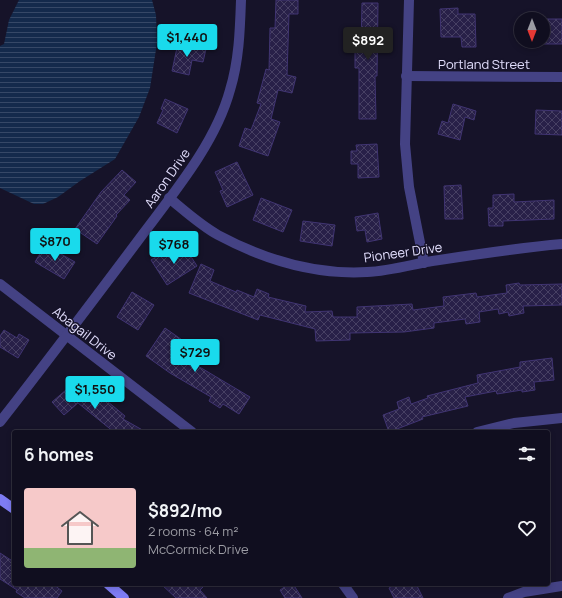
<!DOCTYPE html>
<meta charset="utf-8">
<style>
:root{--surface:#100e1f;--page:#191728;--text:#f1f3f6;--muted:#9c9ca4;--line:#302e3d;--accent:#19daec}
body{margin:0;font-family:Manrope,sans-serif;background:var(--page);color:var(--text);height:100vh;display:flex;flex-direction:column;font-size:15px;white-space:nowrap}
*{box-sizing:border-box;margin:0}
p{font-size:13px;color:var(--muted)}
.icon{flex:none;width:22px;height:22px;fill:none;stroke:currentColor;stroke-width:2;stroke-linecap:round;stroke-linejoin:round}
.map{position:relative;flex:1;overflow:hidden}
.sheet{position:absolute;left:12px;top:430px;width:538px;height:156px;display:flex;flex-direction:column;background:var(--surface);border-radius:4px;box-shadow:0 2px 6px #0003,0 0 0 1px var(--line)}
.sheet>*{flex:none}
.needle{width:26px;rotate:180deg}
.fabs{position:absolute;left:514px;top:12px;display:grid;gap:8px}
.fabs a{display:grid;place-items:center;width:36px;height:36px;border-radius:50%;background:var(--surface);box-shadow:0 2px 6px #0003,0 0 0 1px var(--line);font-size:20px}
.price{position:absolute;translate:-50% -34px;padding:0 9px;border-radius:4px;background:var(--accent);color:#111;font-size:13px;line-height:26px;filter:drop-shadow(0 1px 2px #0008)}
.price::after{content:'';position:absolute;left:50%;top:24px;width:12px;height:9px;margin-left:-6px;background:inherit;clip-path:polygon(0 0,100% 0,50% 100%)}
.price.selected{background:#222;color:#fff}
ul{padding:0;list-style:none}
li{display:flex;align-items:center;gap:12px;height:100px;padding:0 12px}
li+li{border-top:1px solid var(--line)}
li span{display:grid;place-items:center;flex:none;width:112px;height:80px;border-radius:4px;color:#555}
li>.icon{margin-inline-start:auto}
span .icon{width:48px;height:48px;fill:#fffc;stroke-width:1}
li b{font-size:17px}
h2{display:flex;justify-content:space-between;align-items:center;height:48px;padding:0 12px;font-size:17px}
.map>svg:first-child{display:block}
.water{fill:url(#water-rules)}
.building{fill:url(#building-cross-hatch);stroke:#403472}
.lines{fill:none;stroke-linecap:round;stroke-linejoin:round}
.street{stroke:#444284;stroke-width:10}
.secondary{stroke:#7e7cf4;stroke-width:10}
.labels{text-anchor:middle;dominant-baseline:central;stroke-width:3;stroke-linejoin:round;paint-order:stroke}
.street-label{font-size:13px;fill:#e1ddfc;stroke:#161329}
</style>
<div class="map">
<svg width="562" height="598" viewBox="0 0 562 598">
<defs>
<pattern id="water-rules" width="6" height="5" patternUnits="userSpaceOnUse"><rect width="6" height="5" fill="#142a4c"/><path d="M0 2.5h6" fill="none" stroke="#364867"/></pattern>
<pattern id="building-cross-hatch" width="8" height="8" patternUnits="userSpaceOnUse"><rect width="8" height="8" fill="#282048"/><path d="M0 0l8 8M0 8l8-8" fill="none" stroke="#474063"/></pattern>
</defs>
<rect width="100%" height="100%" fill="#161329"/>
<polygon class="water" points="19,0 152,0 156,15 157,43 150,88 139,117 115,159 80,181 58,197 43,204 34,204 0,188 0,46 4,44 9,20"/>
<g class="building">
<polygon points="276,0 298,0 298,14 289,14 287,75 296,77 292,93 278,90 271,119 280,122 268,156 239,146 245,128 251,130 261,104 257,103 266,69 269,70 270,28 275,28"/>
<polygon points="362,3 378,3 377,76 375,76 376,119 359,119 359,68 355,68 355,48 361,48"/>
<polygon points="458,8 458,14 475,14 476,47 462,47 461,37 441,37 440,9"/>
<rect x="543" y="19" width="19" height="25"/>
<polygon points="178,43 206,49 203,62 192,60 189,75 172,71"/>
<polygon points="165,99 188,109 177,133 157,123 163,110 161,109"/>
<polygon points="453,104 476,111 474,120 465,117 460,140 438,134 442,121 448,123"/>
<polygon points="536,110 562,111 562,135 535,134"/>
<polygon points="377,144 379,177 358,178 358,164 351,164 351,151 357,151 356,145"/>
<polygon points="237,162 253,195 227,207 220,191 223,190 215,172"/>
<polygon points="122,170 136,182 124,195 130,200 116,215 117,216 97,244 75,229 101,192"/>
<polygon points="461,185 463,219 445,219 444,186"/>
<polygon points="514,194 514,202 554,200 554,219 503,221 503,226 489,226 488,208 493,208 493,195"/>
<polygon points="261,198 292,210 283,232 253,220"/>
<polygon points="378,213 382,239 367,242 365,230 357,231 355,217"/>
<polygon points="303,221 335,225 332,246 300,241"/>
<polygon points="45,245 75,262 64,279 35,262"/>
<polygon points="185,247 197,266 167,285 151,260 165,251 169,258"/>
<polygon points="201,264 214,270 210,281 236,292 237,290 254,297 257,289 269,294 268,297 306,306 305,312 332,311 333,317 357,317 357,307 412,304 413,310 444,306 443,297 476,293 477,297 507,293 506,285 519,283 520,285 562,284 562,305 523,306 524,313 509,316 508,312 499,314 498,309 479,312 480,322 466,324 465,319 434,323 434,328 404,332 350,333 350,340 316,341 315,329 260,315 258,320 189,293"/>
<polygon points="132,292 154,305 138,330 117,317"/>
<polygon points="165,328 185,342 176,353 250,397 239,414 223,404 220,408 209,401 211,397 170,373 146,356"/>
<polygon points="4,330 17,338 19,334 29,340 18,358 0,347 0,336"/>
<polygon points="552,358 554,380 534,382 535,390 522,392 522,390 497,394 496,391 465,397 468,406 422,417 423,419 389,432 383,415 399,409 397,402 409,397 411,404 428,398 427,396 478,383 477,375 520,367 520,362"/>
<polygon points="74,383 94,405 101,396 125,416 123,419 146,432 114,432 78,403 64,415 52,402"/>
<polygon points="0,553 14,562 14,584 53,584 62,591 57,598 25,598 16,592 17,590 0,579"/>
<polygon points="161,584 206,584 200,590 207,598 176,598"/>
<polygon points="289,584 293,584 302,598 285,598 280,590"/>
<polygon points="396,584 416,584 423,598 394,598 389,588"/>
</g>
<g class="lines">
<g class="street">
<polyline points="409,0 405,144 409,187 424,263"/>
<polyline points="406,76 562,77"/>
<path d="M169,198c16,13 31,27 49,37 45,24 97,40 149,37 20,-1 39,-6 59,-10 46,-7 90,-14 136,-18"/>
<polyline points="0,284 192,432"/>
<path d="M0,422c46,-59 92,-120 137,-180 34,-46 78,-97 93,-152 9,-29 10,-60 11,-90"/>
<polyline points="477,432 514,423 562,418"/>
<polyline points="343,584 353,598"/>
<polyline points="508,598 524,592 562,586"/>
</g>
<g class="secondary">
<polyline points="0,499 14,509"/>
<polyline points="108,584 124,598"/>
</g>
</g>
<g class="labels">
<g class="street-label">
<text x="484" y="64">Portland Street</text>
<text transform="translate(167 178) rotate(-55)">Aaron Drive</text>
<text transform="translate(403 252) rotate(-8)">Pioneer Drive</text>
<text transform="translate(85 333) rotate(38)">Abagail Drive</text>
</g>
</g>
</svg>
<div class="fabs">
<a><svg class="needle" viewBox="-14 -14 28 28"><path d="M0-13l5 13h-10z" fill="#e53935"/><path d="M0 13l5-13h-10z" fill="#9c9ca4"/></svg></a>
</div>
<b class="price" style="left:187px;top:58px">$1,440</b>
<b class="price selected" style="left:368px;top:61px">$892</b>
<b class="price" style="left:55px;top:262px">$870</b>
<b class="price" style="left:174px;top:265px">$768</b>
<b class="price" style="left:195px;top:373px">$729</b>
<b class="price" style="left:95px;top:410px">$1,550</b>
<section class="sheet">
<h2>6 homes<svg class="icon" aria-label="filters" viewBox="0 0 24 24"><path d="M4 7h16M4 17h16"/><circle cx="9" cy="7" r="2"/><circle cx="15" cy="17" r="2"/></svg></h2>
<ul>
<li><span style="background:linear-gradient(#f6c9c9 75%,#8fb573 0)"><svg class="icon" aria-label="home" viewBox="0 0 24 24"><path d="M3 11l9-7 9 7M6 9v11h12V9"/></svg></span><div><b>$892/mo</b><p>2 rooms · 64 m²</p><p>McCormick Drive</p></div><svg class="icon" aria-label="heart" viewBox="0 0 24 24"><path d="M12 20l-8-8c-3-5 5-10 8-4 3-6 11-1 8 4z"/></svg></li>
</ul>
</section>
</div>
